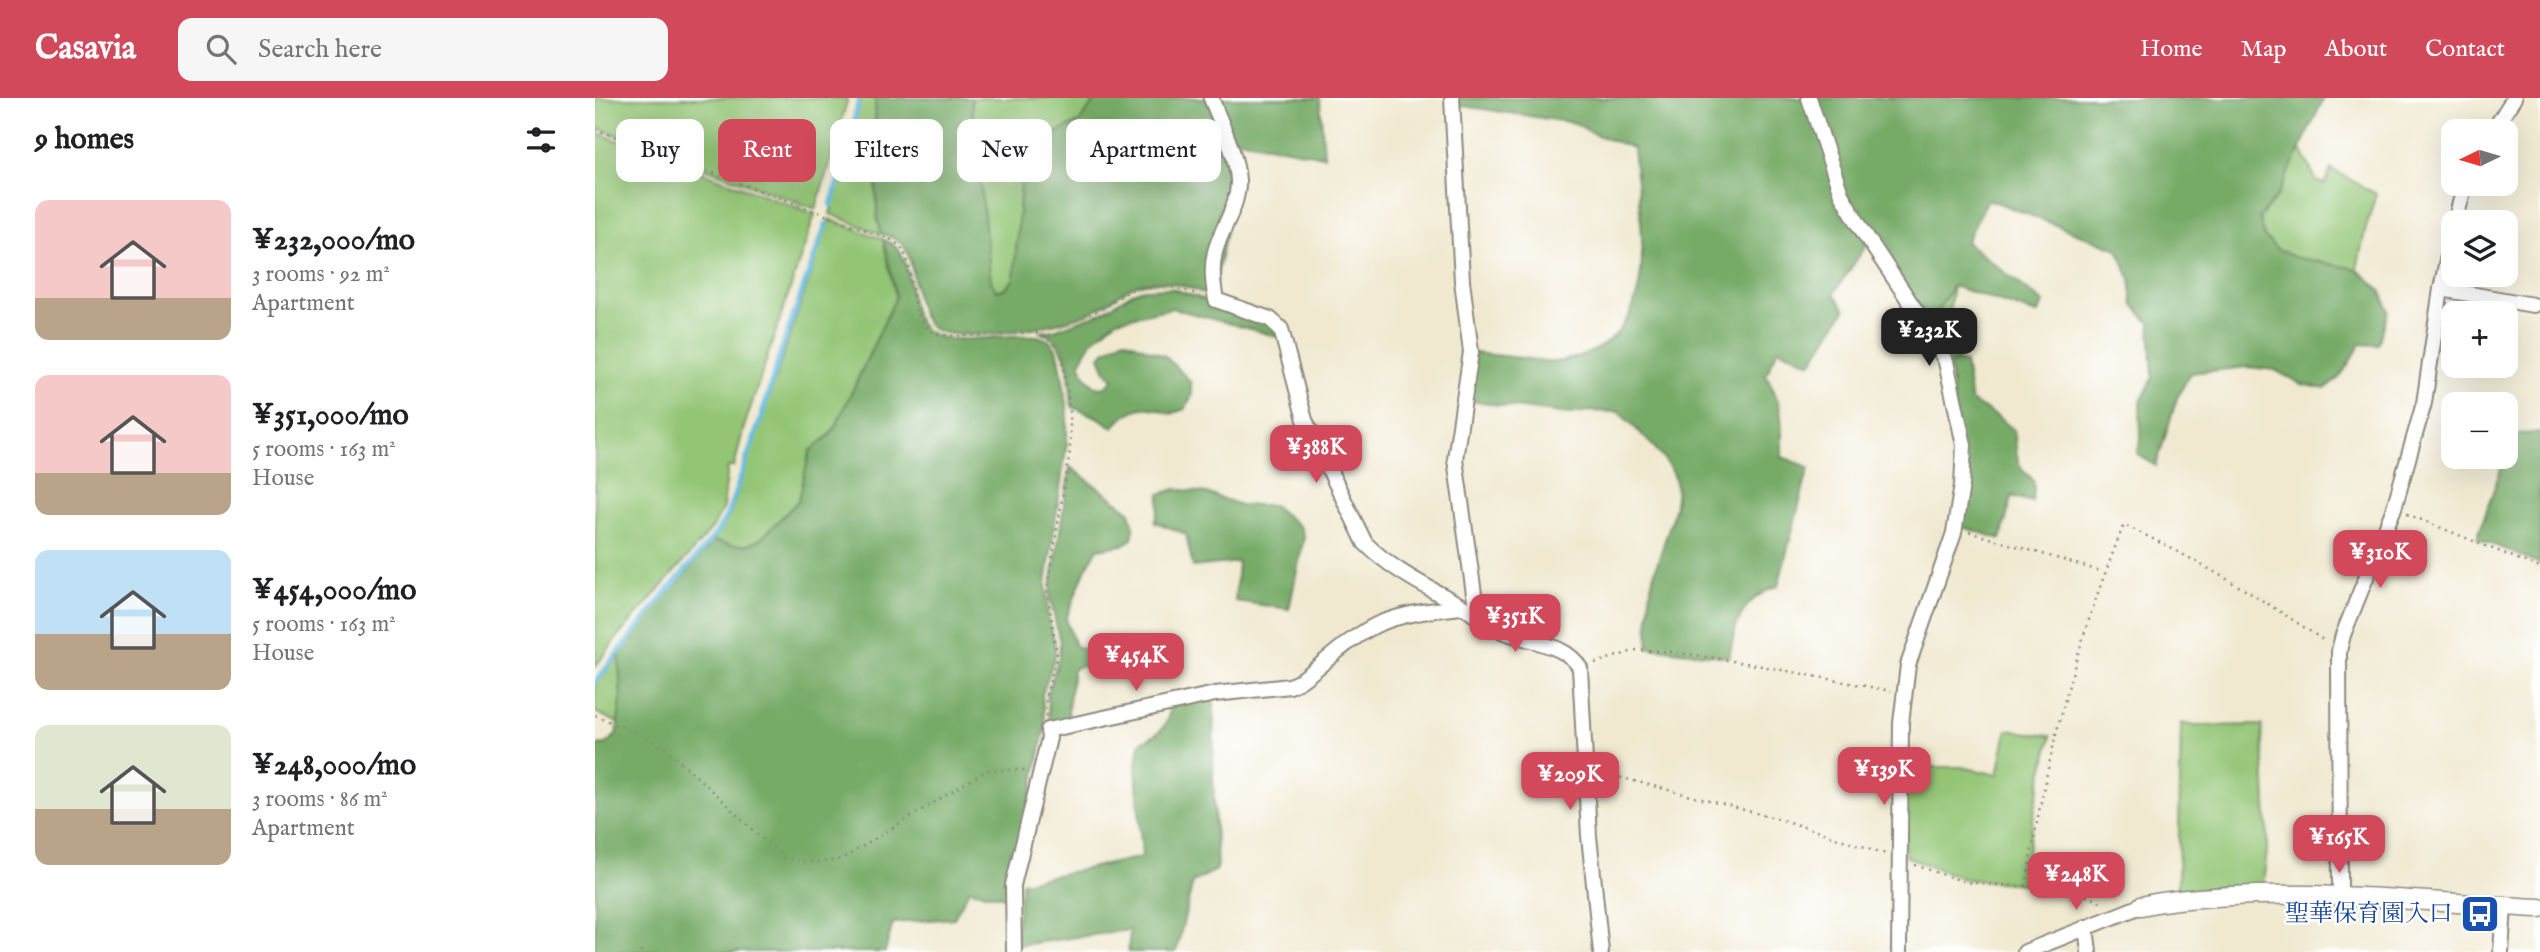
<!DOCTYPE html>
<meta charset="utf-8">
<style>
:root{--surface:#fff;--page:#f6f6f6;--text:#202124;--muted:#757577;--accent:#d1495b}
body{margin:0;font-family:"IM FELL English","Noto Serif JP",serif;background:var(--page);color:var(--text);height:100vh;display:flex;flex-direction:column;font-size:26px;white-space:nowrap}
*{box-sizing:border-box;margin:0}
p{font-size:23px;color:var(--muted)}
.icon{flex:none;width:38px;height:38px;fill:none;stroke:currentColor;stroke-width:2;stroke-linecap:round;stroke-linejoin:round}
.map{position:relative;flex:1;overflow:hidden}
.panel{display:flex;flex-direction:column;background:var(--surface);width:595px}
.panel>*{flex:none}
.hud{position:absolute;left:21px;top:21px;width:665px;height:63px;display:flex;gap:14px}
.needle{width:46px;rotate:265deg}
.fabs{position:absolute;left:1846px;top:21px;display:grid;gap:14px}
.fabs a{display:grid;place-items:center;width:77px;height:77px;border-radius:14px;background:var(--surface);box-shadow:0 7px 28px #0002;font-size:35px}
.price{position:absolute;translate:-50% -60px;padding:0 16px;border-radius:14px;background:var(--accent);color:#fff;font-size:23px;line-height:46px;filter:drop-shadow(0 2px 4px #0008)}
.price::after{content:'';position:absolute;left:50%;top:42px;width:21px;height:16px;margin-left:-10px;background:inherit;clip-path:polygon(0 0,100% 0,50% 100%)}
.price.active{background:#222;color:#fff}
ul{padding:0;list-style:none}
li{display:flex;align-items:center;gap:21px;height:175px;padding:0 35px}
li span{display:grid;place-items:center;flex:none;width:196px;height:140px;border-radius:14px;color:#555}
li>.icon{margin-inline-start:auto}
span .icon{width:84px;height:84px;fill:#fffc;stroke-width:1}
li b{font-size:30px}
h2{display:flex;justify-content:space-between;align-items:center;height:84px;padding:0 35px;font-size:30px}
.tag{padding:0 24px;border-radius:14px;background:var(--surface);box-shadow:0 7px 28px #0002;font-size:24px;line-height:63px}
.tag.active{background:var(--accent);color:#fff}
header{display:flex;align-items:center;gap:42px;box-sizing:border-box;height:98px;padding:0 35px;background:var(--accent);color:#fff}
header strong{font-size:33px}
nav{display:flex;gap:38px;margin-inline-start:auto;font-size:24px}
.search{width:490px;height:63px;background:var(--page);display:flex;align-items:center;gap:18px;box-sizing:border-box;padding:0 24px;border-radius:14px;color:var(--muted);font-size:26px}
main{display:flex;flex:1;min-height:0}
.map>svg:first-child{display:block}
.green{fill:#93c574;stroke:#5f7850;stroke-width:2}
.forest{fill:#76aa66;stroke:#506a48;stroke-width:2}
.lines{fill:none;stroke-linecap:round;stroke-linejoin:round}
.stream{stroke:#67bee4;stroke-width:5}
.minor-casing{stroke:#8e8a7e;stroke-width:18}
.tertiary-casing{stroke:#8e8a7e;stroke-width:21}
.path{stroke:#8e8a7e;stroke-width:2.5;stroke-dasharray:2 5;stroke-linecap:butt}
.minor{stroke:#fff;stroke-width:14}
.tertiary{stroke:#fff;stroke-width:18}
.labels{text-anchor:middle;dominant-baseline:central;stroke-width:5;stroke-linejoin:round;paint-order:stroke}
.transit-label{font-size:24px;fill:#164399;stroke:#fff;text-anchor:end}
</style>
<header>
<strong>Casavia</strong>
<div class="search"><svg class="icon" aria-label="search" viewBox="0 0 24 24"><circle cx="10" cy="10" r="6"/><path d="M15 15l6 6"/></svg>Search here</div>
<nav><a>Home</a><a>Map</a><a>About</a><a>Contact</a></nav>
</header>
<main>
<section class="panel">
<h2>9 homes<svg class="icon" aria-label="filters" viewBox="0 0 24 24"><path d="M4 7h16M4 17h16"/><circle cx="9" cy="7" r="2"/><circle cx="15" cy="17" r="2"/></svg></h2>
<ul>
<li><span style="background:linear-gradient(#f6c9c9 70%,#b9a48a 0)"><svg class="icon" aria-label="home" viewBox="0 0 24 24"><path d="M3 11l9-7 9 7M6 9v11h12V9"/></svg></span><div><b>¥232,000/mo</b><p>3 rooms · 92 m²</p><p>Apartment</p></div></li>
<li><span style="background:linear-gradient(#f6c9c9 70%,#b9a48a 0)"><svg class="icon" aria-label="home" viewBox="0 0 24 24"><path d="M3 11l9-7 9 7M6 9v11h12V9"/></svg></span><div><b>¥351,000/mo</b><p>5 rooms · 163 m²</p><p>House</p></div></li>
<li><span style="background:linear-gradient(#bfe0f5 60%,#b9a48a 0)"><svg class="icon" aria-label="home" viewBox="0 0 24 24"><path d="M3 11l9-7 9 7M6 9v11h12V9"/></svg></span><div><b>¥454,000/mo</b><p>5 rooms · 163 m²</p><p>House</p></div></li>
<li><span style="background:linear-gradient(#dfe7d0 60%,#b9a48a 0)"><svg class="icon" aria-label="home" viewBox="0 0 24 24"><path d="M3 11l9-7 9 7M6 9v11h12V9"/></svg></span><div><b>¥248,000/mo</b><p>3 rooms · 86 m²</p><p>Apartment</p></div></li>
</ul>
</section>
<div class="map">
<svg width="1945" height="854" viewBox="0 0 1945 854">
<rect width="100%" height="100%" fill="#fff"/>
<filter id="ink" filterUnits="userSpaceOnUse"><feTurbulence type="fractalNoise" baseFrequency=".0143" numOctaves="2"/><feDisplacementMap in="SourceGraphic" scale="14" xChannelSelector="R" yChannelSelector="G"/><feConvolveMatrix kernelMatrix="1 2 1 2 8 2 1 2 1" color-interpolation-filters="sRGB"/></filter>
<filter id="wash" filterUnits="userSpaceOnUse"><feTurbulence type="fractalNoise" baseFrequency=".00686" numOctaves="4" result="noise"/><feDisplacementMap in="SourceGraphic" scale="28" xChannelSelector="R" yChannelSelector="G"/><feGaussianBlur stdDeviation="1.57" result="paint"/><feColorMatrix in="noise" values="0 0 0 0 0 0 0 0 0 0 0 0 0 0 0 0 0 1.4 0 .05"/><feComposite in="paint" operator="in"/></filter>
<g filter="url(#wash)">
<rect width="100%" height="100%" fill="#f0e9d0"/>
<g class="green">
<polygon points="0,0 253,0 221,111 0,29"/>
<polygon points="266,0 280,0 282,118 286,136 235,116"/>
<polygon points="376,0 502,0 484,24 440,45 427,72 419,181 412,189 402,193 396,184"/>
<polygon points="0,34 220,116 149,329 139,369 133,369 128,410 117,431 25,536 0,569"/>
<path d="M1705,49l17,35 7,2 7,-15 45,25 -11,37 -8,38c-28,-5 -72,-5 -91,-30 -4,-5 -5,-14 -7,-21l19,-23z"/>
<polygon points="234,121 288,141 301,199 241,328 234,338 215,353 204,402 165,442 152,447 135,447 118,443 134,417"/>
<polygon points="1358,188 1352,227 1362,263 1354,266 1335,225"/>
<polygon points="24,557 26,604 23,625 0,614 0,587"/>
<polygon points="1586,625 1600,628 1667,627 1673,743 1668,787 1585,793 1583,788"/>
<polygon points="1412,632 1456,638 1440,709 1428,786 1369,781 1310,758 1309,669 1367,669 1403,677"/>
</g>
<g class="forest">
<path d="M280,0h96l20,184 6,9 7,-2 10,-10 8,-109 13,-27 44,-21 18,-24h110l27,76 -5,41 -16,82c-24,-10 -46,-19 -73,-13 -16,4 -27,17 -41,24 -32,18 -123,33 -158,24 -33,-8 -21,-63 -37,-85 -5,-8 -15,-11 -23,-13l-4,-18z"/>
<polygon points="620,0 725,0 729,58 635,40"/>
<path d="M861,0h351l61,145 -34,50 11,17 -34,53 -33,-14 -12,26c18,31 16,47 16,82l27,10 -31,119c-38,14 -41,34 -49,71l-81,-10c1,-20 0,-40 3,-60 5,-29 32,-83 24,-109 -7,-22 -41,-50 -56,-66l-29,-1 -21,3 -101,-13 6,-48c16,2 32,3 48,5 10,1 22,5 32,4 116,-15 87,-132 79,-214l-39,-14 -19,-11 -119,-18z"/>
<polygon points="1217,0 1729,0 1683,97 1664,120 1669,139 1681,151 1699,159 1762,171 1785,191 1794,212 1783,247 1766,246 1745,279 1730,291 1706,286 1680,272 1653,269 1595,275 1582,300 1561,368 1542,356 1546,341 1545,306 1558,279 1555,225 1538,206 1535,180 1523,151 1393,101 1371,144 1449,205 1442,216 1358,188 1335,225 1249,93"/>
<path d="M288,141c43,16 12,80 51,96 27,11 73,-3 104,1l10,4 7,7 4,9 8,48v38l-21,142 2,33 7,26v13l-13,39 3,31 -34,172 -42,-8 -15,28 -61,5 -8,29h-290v-207l11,-1 10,-9 5,-33 -2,-47 37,-48 57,-66 17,4h17l13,-5 39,-40 11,-49 19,-15 7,-10 60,-129z"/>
<path d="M576,190l96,33 12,16 -107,-29 -55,12 -24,20 -13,22c2,12 8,18 18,26l8,-1 7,-8 -7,-8 -6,-14 5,-6 19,-12 41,17 25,25 2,14 -7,14 -14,5c-26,-12 -39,-7 -58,13l-16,-10 -25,-10c-3,-29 0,-63 -31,-75l13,-2 47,-17 31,-20 11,-4z"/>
<path d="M1362,263l8,2 6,38 27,16 16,13c2,10 1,24 5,33 8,20 20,6 13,39l-20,-6 -11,43 -42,-13 6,-37 -16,-125z"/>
<polygon points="1945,335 1945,466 1882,440 1918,336"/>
<polygon points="475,369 535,413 539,430 537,441 527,447 503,451 491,470 471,521 480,548 492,552 496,559 494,569 484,568 478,572 473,611 474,625 455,629 452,598 464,559 465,545 455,499 456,488"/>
<polygon points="581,391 611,395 645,407 678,407 705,429 709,439 694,511 640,503 643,464 598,469 591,436 560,424 564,412 565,396"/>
<path d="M615,600l4,4 -1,77 4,91 -24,12 -17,70h-48l2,-22 -113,15v-24l5,-39 120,-25 -6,-93 5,-22c17,-6 28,-16 29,-36z"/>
</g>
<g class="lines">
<g class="stream">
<polyline points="236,107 254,47 264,0"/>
<polyline points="0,584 59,509 124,432 133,415 166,320 186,253 231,126"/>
</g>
</g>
</g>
<g filter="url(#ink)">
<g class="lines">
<g class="minor-casing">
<g id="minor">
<path d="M616,0c10,26 25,54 27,82 1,27 -17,47 -23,72 -4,15 -2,33 1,48l54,19 11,10 24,91 60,123c28,28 63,44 98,64 11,6 20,16 32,21 25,13 71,14 85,40l9,168 12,116"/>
<polyline points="857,0 867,183 876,254 860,361 882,517"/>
<polyline points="1214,0 1246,96 1269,135 1333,231 1351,264 1369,347 1367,387 1359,435 1313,567 1306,625 1304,854"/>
<polyline points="1898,33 1919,0"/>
<polyline points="1860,124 1870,86"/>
<polyline points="1846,191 1938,207"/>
<polyline points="1745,797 1744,553 1748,537 1799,410 1829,305 1846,191 1858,133"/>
<polyline points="1491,829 1494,854"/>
<path d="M419,854l-1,-67 36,-147 -1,-8 167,-36 75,-8 10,-5c25,-18 48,-42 76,-56 27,-12 58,-15 86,-18"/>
<polyline points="1430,854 1546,808"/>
<polyline points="1906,854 1909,808"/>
</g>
</g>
<g class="tertiary-casing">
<path id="tertiary" d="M1546,808c30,-7 59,-8 90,-10 103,-5 206,7 309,12"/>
</g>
<g class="path">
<path d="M0,31l295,110c4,3 10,6 12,10 16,24 2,67 31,83 13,8 84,2 101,-1 21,-3 42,-11 61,-19 16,-6 29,-22 47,-26 20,-3 38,2 57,9"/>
<path d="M441,235c11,5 19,10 26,21l8,56v41l-23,139 10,67 -11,38v22"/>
<polyline points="1812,416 1945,470"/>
<polyline points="1374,434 1508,474"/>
<polyline points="1000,565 1042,552 1079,554 1151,565 1296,593"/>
<path d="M0,617l70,32 118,111c21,4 38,6 59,1l145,-89h39"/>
<polyline points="1005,674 1191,723 1291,756"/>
<polyline points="1320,767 1370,784 1419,788 1456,788 1492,798 1510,806"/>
<path d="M1431,788c19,-123 50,-245 98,-361 71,33 137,73 202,117"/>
<polyline points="46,854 48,848"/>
</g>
<use href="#minor" class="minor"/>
<use href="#tertiary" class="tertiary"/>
</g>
</g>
<defs>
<g id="bus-square" transform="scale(2.0125)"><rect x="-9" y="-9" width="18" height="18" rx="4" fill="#1a4fb4" stroke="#fff"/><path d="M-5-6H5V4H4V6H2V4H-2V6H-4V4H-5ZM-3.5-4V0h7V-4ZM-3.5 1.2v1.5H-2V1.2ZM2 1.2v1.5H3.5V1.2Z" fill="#fff"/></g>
</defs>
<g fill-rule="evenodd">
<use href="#bus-square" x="1885" y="816"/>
</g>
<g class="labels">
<g class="transit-label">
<text x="1858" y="816">聖華保育園入口</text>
</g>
</g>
</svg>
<div class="fabs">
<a><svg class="needle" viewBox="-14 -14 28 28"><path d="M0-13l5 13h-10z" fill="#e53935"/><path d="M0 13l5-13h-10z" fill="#757577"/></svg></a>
<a><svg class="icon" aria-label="layers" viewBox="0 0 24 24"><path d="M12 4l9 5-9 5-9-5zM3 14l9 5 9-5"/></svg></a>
<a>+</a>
<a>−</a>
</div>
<b class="price active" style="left:1334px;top:270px">¥232K</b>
<b class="price" style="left:721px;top:387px">¥388K</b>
<b class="price" style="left:1785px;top:492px">¥310K</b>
<b class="price" style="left:920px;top:556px">¥351K</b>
<b class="price" style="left:541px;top:595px">¥454K</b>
<b class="price" style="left:1289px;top:709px">¥139K</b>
<b class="price" style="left:975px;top:714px">¥209K</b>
<b class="price" style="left:1744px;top:777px">¥165K</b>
<b class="price" style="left:1481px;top:814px">¥248K</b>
<div class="hud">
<a class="tag">Buy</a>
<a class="tag active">Rent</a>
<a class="tag">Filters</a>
<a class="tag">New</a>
<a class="tag">Apartment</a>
</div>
</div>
</main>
